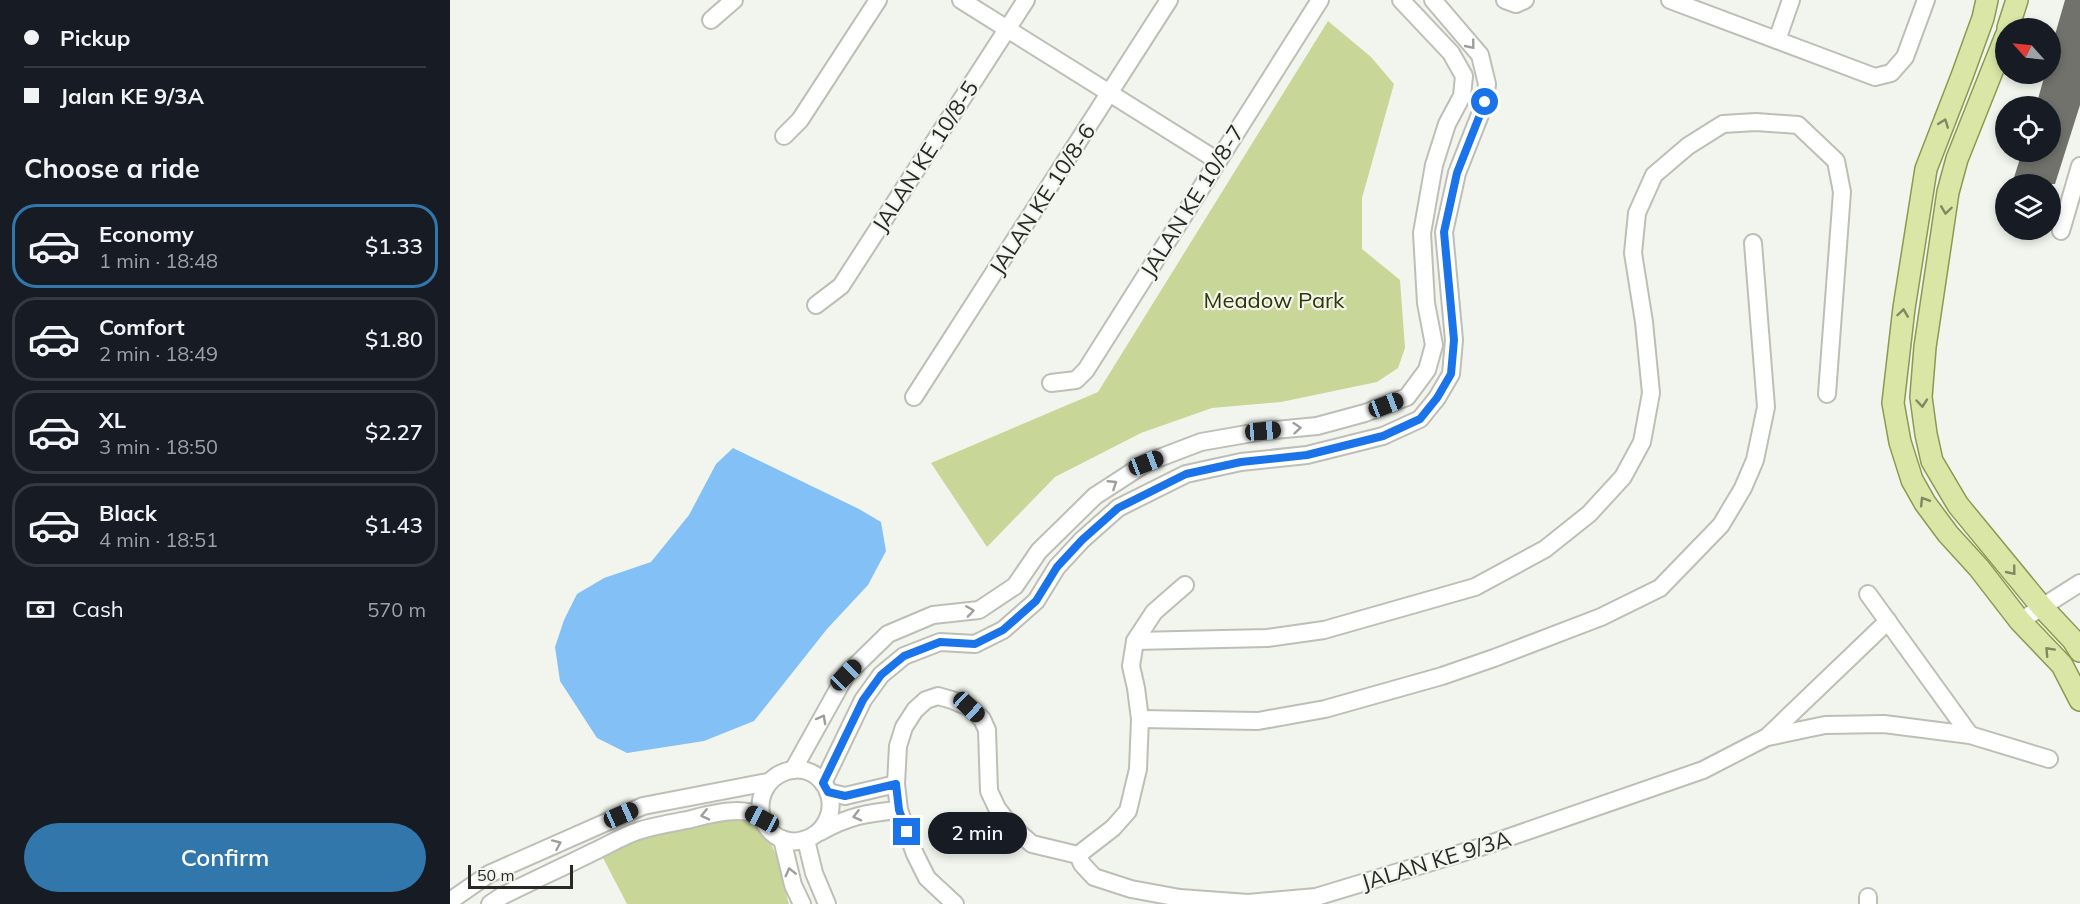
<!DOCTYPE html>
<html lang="en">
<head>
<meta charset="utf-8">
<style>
  body { margin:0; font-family:Mulish,sans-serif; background:#242831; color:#f1f3f6; height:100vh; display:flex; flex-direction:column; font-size:22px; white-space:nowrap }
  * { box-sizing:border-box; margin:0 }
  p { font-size:20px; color:#9ea1a6 }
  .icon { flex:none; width:33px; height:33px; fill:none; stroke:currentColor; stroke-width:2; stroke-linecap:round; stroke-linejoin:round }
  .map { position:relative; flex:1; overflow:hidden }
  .panel { display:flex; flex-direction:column; background:#171b24; width:450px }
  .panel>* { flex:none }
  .top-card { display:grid; align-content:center; height:132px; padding:0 24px; background:#171b24 }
  .needle { width:39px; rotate:297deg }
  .tools { position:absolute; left:1545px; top:18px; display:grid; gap:12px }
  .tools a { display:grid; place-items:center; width:66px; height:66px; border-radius:50%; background:#171b24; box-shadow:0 3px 9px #0003; font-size:30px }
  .scale { position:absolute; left:18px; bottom:15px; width:105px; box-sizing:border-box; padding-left:6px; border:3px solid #282825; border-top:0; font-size:16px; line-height:21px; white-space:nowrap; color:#282825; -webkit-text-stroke:4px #f2f5ed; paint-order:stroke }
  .end { position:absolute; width:27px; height:27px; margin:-14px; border:8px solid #1a73e8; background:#fff; box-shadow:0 0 0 3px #fff }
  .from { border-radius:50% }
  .bubble { position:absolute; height:42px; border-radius:21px; background:#171b24; box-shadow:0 3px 9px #0003; font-size:20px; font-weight:600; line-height:42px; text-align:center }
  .car { position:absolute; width:18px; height:36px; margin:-18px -9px; border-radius:8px; box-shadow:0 0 4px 2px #0007; background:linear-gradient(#222 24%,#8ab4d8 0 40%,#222 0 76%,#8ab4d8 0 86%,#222 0) }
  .top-card b { display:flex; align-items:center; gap:21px; height:57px; font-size:22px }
  .top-card b+b { border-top:2px solid #363941 }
  .top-card i { width:15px; height:15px; background:#f1f3f6 }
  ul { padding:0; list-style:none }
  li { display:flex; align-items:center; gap:18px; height:84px; margin:0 12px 9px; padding:0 12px; border:3px solid #363941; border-radius:24px }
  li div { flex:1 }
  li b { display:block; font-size:22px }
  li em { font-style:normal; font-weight:600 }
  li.active { border-color:#3177ac }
  li>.icon { width:54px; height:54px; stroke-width:1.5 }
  h2 { padding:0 24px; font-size:27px; line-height:72px }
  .pay { display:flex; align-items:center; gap:15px; height:66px; padding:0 24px; font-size:22px }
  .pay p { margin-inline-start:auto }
  .button { display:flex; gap:12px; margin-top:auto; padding:12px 24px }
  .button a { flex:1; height:69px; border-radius:36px; background:#3177ac; color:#fff; font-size:24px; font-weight:600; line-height:69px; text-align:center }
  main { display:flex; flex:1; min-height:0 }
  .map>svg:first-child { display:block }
</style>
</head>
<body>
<main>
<section class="panel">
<div class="top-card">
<b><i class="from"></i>Pickup</b>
<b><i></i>Jalan KE 9/3A</b>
</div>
<h2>Choose a ride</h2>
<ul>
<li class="active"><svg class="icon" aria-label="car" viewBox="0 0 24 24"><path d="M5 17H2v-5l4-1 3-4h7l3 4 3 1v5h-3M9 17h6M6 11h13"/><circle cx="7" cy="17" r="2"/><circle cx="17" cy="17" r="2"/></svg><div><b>Economy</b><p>1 min · 18:48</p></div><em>$1.33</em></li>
<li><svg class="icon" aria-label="car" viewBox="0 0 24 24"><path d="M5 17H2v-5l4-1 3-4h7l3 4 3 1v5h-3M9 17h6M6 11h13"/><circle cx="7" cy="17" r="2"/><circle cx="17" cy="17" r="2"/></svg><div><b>Comfort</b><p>2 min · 18:49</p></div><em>$1.80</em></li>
<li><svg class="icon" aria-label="car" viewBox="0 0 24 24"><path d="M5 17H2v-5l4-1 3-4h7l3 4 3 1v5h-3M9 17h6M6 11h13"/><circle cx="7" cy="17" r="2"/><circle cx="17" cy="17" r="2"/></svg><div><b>XL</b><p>3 min · 18:50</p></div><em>$2.27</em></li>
<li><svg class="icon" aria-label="car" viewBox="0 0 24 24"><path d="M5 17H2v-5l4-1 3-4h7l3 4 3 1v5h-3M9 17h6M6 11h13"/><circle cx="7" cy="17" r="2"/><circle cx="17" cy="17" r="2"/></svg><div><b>Black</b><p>4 min · 18:51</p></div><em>$1.43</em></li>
</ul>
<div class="pay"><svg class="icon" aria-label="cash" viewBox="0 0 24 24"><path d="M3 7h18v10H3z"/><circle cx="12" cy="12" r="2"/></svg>Cash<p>570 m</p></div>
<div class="button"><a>Confirm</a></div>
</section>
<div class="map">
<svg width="1630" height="904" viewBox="0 0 1630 904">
  <rect width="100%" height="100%" fill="#f2f5ed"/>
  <!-- green -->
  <g fill="#c8d698">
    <polygon points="878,21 921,57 944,84 912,198 912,249 950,280 955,348 948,368 927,382 831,402 762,408 691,433 605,477 537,547 481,463 648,392"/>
    <path d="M 269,819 C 277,819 286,817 293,820 C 327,829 331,875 339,904 L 177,904 L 152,856 L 194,835 Z"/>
  </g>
  <!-- water -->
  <polygon fill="#82c0f5" points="283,448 409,509 431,522 436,551 418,585 377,629 304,721 254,741 177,753 147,738 110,681 105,647 114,620 127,594 154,578 201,562 239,515 266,464"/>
  <!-- building -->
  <polygon fill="#70726b" points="1615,0 1630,0 1630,105 1605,184 1562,184 1572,152 1600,152 1600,106 1586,106 1595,74 1600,74 1600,52"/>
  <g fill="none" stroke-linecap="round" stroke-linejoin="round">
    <!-- minor casing -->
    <g stroke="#bdbfb7" stroke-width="20">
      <g id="minor">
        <polyline points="511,0 768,161"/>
        <polyline points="1055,0 1066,4 1075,0"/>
        <polyline points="1220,0 1425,77 1441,73 1455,57 1476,0"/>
        <polyline points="261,20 284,0"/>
        <polyline points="1327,40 1341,0"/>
        <polyline points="334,136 350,120 428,0"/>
        <polyline points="1611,231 1630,166"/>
        <polyline points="366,305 391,286 576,0"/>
        <polyline points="601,383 626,380 636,370 870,0"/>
        <polyline points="464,397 719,0"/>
        <polyline points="1418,594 1520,735"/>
        <polyline points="1570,621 1630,583"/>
        <polyline points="685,641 817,638 874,630 1025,587 1095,549 1139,514 1173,477 1192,442 1201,393 1194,322 1183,253 1187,213 1204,175 1238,146 1273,124 1306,122 1348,125 1386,161 1392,192 1377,394"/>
        <polyline points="690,719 808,721 875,709 992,676 1044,658 1151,617 1210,588 1271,525 1293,488 1305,460 1316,407 1303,243"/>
        <polyline points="1318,737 1375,725 1434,724 1520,735 1599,759"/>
        <polyline points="343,770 396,675 438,634 483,615 529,610 565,586 589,551 645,496 696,463 751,442 814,431 867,426 915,413 957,397 977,370 984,345 976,303 972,233 984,165 997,124 1012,96 1014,76 1001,53 951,0"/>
        <polyline points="373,783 413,700 431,675 454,656 490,642 525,644 553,630 586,601 607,567 632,540 668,508 736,474 791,462 857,455 933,436 970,419 987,398 1001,374 1004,340 994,232 1007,173 1035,102 1037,84 1030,55 983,0"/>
        <polyline points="378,792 395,796 446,784"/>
        <path d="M 370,832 C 399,816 416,813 449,810"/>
        <polyline points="332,839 343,885 352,904"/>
        <polyline points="356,840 364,873 377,904"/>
        <polyline points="628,855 663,828 678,811 688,769 690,719 686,688 681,666 685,641 704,612 735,585"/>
        <polyline points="1418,897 1418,904"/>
        <polyline points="0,901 39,874 193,806 318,782"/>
        <path d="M 40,904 L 52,896 C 82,881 113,867 143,852 C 158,845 173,836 188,831 C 204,826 221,823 237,820 C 253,816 270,811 287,811 C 295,811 306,813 312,819 C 314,822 315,825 317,827 C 325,839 340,844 353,840 C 373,835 385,814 379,794 C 364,750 300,770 312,819"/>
        <polyline points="505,904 477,878 465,854 449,810 446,784 448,746 454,727 465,710 476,700 488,696 502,700 519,707 532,719 537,730 539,791 547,808 560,825 582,844 628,855 632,864 644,877 681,889 730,898 798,903 866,897 1031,847 1253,770 1317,737 1438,621"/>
      </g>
    </g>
    <!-- major casing -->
    <g stroke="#8b9951" stroke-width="24">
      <g id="major">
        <polyline points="1537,0 1533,18 1512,76 1476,169 1454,308 1443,403 1450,442 1462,480 1475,503 1498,534 1529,568 1570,621 1612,665 1630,700"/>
        <polyline points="1558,28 1567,0"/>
        <polyline points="1556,36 1507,159 1498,192 1475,347 1471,397 1476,434 1482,461 1508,505 1591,606 1623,640 1630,651"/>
      </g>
    </g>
    <!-- minor -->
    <use href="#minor" stroke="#fff" stroke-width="16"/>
    <!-- major -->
    <use href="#major" stroke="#d9e6a5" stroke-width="21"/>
  </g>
  <!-- one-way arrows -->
  <defs><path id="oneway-chevron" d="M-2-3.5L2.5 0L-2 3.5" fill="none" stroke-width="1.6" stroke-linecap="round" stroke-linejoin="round" transform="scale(1.5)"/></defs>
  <g stroke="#9e9e9d">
    <use href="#oneway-chevron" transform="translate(1021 45) rotate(51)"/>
    <use href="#oneway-chevron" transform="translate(847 428) rotate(-5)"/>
    <use href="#oneway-chevron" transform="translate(663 484) rotate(-33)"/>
    <use href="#oneway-chevron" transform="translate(520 611) rotate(-8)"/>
    <use href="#oneway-chevron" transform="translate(372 719) rotate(-61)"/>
    <use href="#oneway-chevron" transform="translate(255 815) rotate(167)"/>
    <use href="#oneway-chevron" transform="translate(407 816) rotate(166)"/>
    <use href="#oneway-chevron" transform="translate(107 844) rotate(-24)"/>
    <use href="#oneway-chevron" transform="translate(340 872) rotate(-104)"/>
  </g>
  <g stroke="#808765">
    <use href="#oneway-chevron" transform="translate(1494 123) rotate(-69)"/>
    <use href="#oneway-chevron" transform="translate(1496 210) rotate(98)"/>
    <use href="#oneway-chevron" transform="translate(1453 313) rotate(-82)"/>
    <use href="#oneway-chevron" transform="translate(1472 403) rotate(85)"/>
    <use href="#oneway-chevron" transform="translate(1474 501) rotate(-122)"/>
    <use href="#oneway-chevron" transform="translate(1562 571) rotate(51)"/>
    <use href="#oneway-chevron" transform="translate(1599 651) rotate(-133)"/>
  </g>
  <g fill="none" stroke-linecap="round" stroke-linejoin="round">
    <!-- route -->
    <polyline stroke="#1a73e8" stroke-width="8" points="457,832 449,810 446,784 395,796 378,792 373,783 413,700 431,675 454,656 490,642 525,644 553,630 586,601 607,567 632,540 668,508 736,474 791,462 857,455 933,436 970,419 987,398 1001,374 1004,340 994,232 1007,173 1035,102"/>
  </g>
  <g text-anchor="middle" stroke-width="4.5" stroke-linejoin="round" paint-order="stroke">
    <!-- street labels -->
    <g font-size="22" fill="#282825" stroke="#f2f5ed">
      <text transform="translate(475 156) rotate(-57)" y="8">JALAN KE 10/8-5</text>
      <text transform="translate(592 199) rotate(-57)" y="8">JALAN KE 10/8-6</text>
      <text transform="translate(742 201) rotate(-58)" y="8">JALAN KE 10/8-7</text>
      <text transform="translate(986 860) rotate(-17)" y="8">JALAN KE 9/3A</text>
    </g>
    <!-- park labels -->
    <g font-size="22" fill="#2f3800" stroke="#f2f5ed">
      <text x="824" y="308">Meadow Park</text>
    </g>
  </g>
</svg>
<div class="tools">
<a><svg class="needle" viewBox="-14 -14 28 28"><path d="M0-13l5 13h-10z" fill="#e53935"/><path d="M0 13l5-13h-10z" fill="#9ea1a6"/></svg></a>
<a><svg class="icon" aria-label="locate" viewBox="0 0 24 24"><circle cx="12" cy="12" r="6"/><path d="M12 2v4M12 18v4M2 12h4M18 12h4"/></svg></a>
<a><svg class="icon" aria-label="layers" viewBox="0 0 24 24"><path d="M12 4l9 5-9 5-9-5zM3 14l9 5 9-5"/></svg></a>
</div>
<div class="scale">50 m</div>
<i class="end from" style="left:1035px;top:102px"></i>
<i class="end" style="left:457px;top:832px"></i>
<div class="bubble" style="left:478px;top:812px;width:99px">2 min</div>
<i class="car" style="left:936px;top:405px;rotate:69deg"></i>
<i class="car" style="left:813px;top:431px;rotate:85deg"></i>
<i class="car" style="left:696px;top:463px;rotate:69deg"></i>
<i class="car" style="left:396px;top:675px;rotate:45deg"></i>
<i class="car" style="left:519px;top:707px;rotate:133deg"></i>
<i class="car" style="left:171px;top:815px;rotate:66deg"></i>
<i class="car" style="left:312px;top:819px;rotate:298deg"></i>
</div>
</main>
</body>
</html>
